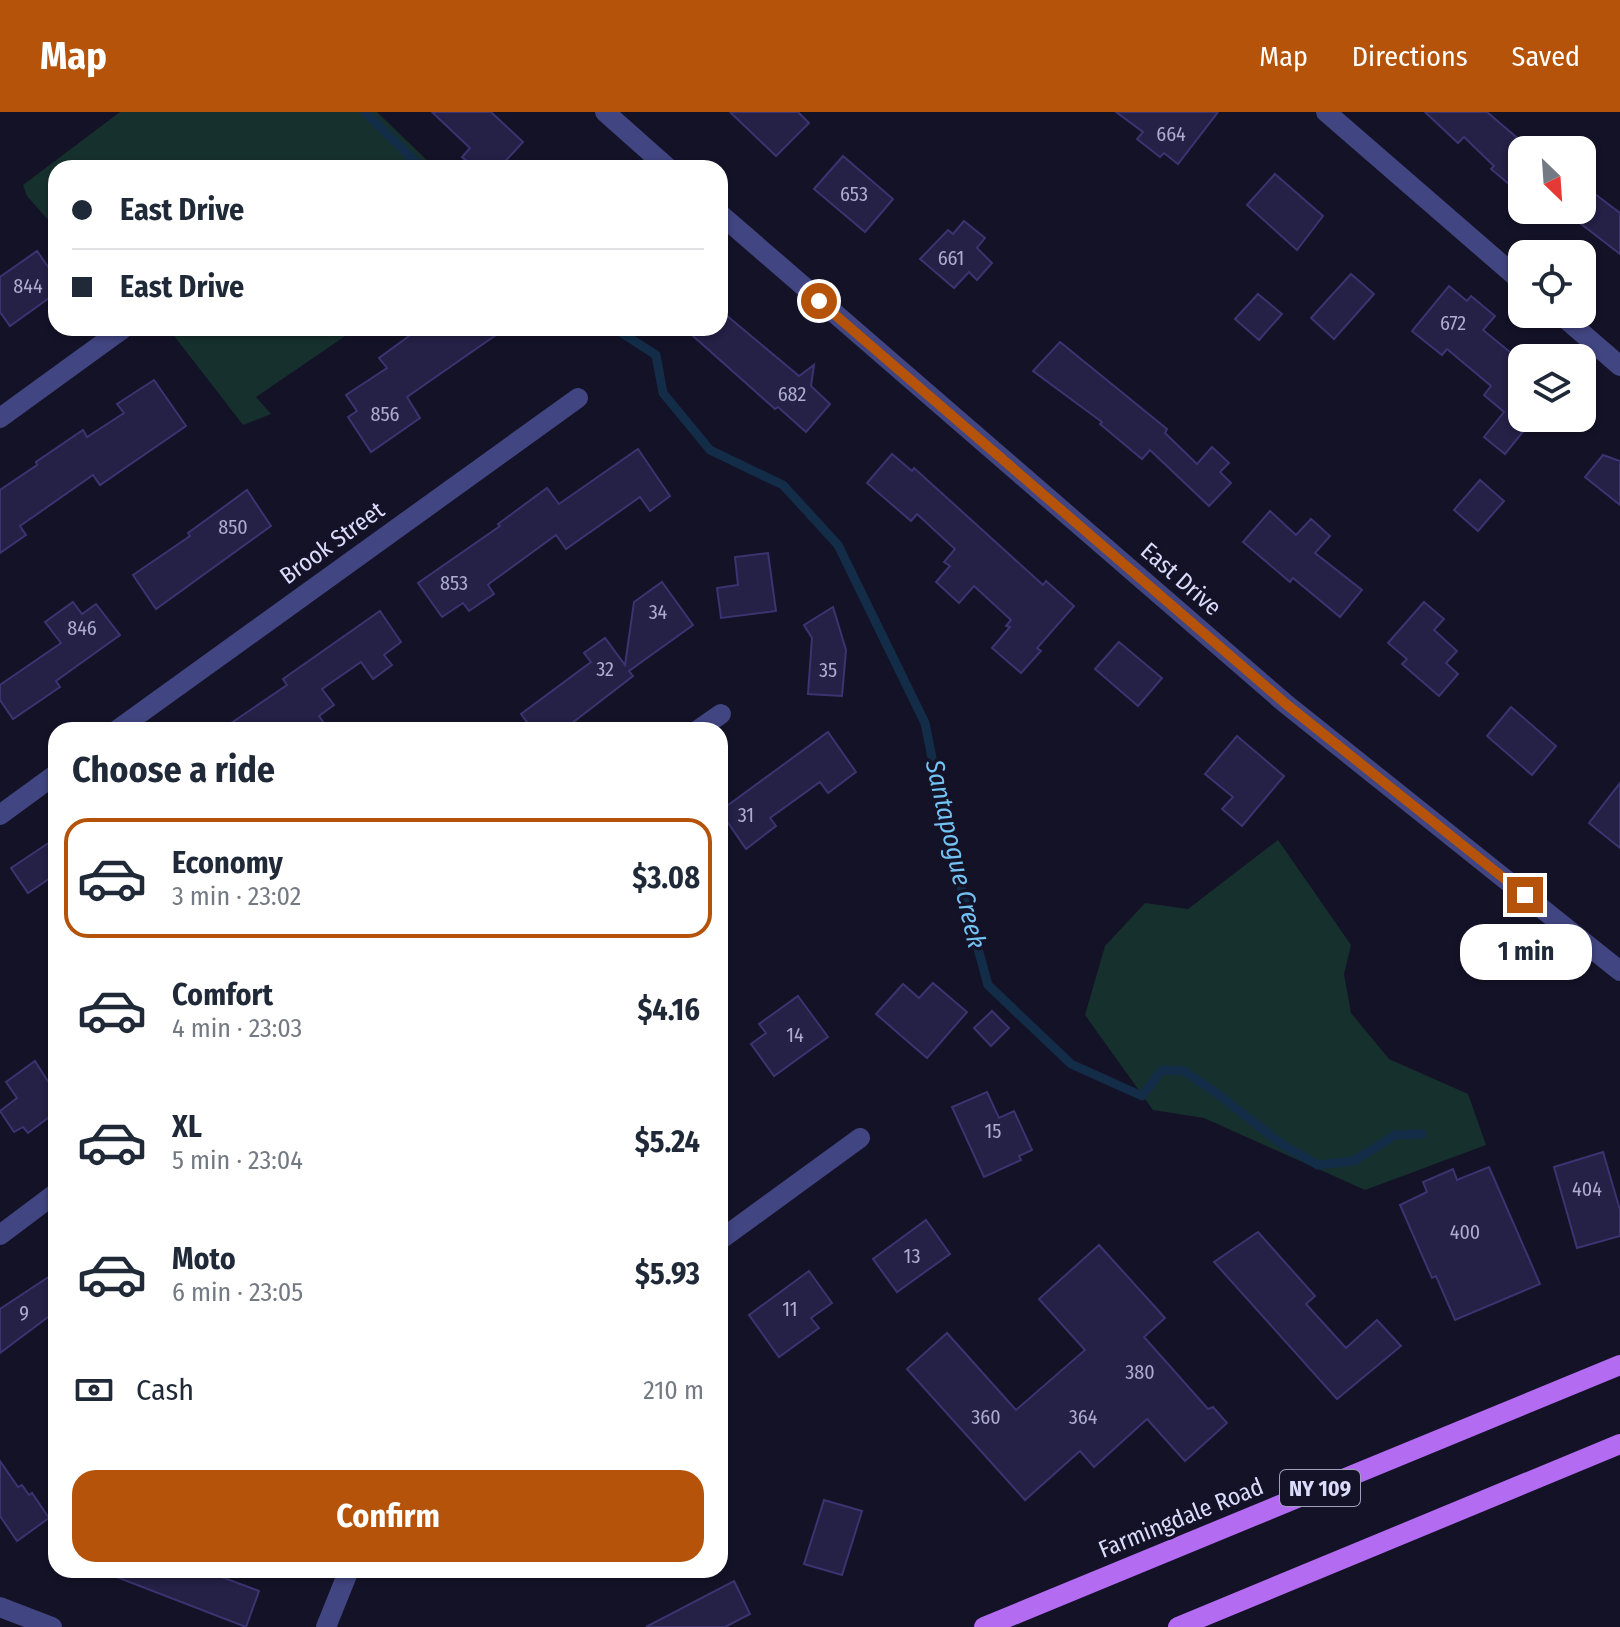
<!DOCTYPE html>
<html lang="en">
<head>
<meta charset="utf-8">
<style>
  body { margin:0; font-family:"Fira Sans Condensed",sans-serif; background:#f2f2f3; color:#1f2937; height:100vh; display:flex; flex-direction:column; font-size:30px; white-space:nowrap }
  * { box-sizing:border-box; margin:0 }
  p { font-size:26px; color:#747a83 }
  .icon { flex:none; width:44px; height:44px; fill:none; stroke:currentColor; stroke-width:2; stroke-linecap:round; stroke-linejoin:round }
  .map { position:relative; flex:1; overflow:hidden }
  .panel { position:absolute; left:48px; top:610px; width:680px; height:856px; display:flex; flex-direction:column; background:#fff; border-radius:24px; box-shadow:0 2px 6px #0004 }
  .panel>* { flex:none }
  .hud { position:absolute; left:48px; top:48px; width:680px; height:176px; border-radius:24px; box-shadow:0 2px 6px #0004; display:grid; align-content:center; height:176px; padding:0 24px; background:#fff }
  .needle { width:52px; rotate:155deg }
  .fabs { position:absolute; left:1508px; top:24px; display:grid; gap:16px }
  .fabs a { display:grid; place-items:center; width:88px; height:88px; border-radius:16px; background:#fff; box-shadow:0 2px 6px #0004; font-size:40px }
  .end { position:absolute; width:36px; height:36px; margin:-18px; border:10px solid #b45309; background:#fff; box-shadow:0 0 0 4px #fff }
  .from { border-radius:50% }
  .bubble { position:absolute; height:56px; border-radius:24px; background:#fff; box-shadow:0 2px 6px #0004; font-size:26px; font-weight:700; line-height:56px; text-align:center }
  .hud b { display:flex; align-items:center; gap:28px; height:76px; font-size:30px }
  .hud b+b { border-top:2px solid #e0e1e3 }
  .hud i { width:20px; height:20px; background:#1f2937 }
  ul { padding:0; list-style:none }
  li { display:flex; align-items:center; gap:24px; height:120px; margin:0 16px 12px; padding:0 8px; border:4px solid transparent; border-radius:24px }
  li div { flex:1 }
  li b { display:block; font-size:30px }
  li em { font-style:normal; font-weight:700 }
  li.active { border-color:#b45309 }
  li>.icon { width:72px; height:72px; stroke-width:1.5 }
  h2 { padding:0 24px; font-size:36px; line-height:96px }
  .pay { display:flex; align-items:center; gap:20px; height:88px; padding:0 24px; font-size:30px }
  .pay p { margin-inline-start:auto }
  .primary-button { display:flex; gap:16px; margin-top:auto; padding:16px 24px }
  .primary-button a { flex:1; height:92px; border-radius:24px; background:#b45309; color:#fff; font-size:32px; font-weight:700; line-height:92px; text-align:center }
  header { display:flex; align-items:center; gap:48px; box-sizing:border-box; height:112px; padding:0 40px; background:#b45309; color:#fff }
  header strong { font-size:38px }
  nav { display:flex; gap:44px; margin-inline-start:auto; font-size:28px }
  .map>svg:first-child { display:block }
</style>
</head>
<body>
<header>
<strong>Map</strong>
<nav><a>Map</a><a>Directions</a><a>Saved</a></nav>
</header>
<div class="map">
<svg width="1620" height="1515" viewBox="0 0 1620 1515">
  <rect width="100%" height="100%" fill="#141227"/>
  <!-- green -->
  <g fill="#16302d">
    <polygon points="120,0 377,0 435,56 56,56 56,117 27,84 23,73"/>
    <polygon points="168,216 357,216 256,285 271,302 243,313"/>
    <polygon points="1278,728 1351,833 1344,862 1351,901 1389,947 1468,982 1486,1033 1365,1078 1204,1006 1153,998 1085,903 1105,834 1145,791 1188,797"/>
  </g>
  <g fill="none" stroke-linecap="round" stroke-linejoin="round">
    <!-- stream -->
    <g stroke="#132d49" stroke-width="9">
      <polyline points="365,0 422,56"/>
      <polyline points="614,216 656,243 663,281 710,338 783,373 838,433 925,611 950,735 988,873 1071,952 1142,984 1162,958 1184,959 1215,980 1283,1033 1318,1053 1354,1049 1395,1023 1422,1022"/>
    </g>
  </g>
  <!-- building -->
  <g fill="#242046" stroke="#3a3470" stroke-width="2">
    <polygon points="432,0 491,0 523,30 499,56 476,56 462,45 470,36"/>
    <polygon points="730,0 798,0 809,11 776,44"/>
    <polygon points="1116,0 1218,0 1178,52 1164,41 1160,45 1137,27 1143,20"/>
    <polygon points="1425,0 1487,0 1522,30 1522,83 1491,57 1494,54 1464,25 1458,31"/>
    <polygon points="843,44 893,87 865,120 814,77"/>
    <polygon points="1275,62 1323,104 1297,138 1247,93"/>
    <polygon points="1595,82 1620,101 1620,142 1576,108"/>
    <polygon points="964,109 985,126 977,136 992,151 977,168 969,160 954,176 920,147 948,118 953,122"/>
    <polygon points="37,139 56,166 56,181 10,214 0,200 0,165"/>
    <polygon points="1351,162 1374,182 1334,227 1311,206"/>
    <polygon points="1449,174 1467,189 1471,184 1495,204 1483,218 1522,250 1522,306 1534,306 1505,342 1484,325 1504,300 1484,283 1491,274 1447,237 1442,243 1412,219"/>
    <polygon points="1258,182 1282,202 1259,228 1235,207"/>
    <polygon points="720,198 799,264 814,253 811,274 830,292 806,320 778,295 775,297 684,216 720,216"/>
    <polygon points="420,216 506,216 407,285 420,306 371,340 348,305 357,299 346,283 387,256 379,246"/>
    <polygon points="1060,230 1167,317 1165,321 1197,352 1212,335 1229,351 1220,360 1231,371 1209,394 1150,338 1142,347 1100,312 1102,310 1033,259"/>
    <polygon points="154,268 186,314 100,373 93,363 20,414 26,423 0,441 0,378 37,353 36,350 83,318 87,325 124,301 117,292"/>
    <polygon points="638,337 670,384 650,399 640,385 566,437 556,423 490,471 488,473 494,482 469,499 463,491 442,505 418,471 500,414 498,412 547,376 559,392"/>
    <polygon points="892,342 912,359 914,356 1043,473 1046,469 1074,494 1037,536 1041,539 1021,561 992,536 1010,515 1006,514 1011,508 974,474 959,491 936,470 950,454 944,450 955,437 917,402 911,409 867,371"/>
    <polygon points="1603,343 1620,349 1620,393 1585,365"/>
    <polygon points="1480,368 1504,389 1478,419 1454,398"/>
    <polygon points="247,378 271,414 156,497 133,463 190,424 188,421"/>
    <polygon points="1270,399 1296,423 1311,407 1330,424 1315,441 1362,478 1340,505 1293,466 1290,470 1243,430"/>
    <polygon points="768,441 776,499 721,506 717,476 738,473 735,445"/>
    <polygon points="662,470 693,513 629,559 633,564 563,618 533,618 521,602 591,550 584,541 605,526 625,553 634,490"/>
    <polygon points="73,490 82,502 96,492 120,523 56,569 60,575 13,607 0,588 0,573 61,531 45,510"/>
    <polygon points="1424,490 1444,507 1434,518 1457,539 1446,551 1458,562 1439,584 1402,552 1407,547 1388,531"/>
    <polygon points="833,495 846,538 842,584 808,582 812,526 804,513"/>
    <polygon points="380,499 401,530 384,543 392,553 373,567 361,550 322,577 334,593 319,604 329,618 221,618 287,573 283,567"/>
    <polygon points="1119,530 1162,566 1138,594 1095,557"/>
    <polygon points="1511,595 1556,634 1532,663 1487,624"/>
    <polygon points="828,620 856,660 828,681 820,670 770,706 776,714 746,737 720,699"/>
    <polygon points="1237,624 1284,664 1242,714 1222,697 1233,685 1205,662"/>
    <polygon points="1620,671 1620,736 1589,711"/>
    <polygon points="56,726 56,762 28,781 11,756"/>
    <polygon points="933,871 967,900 927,946 876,902 903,872 919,886"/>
    <polygon points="798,884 828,925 774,964 751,932 766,921 759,912"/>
    <polygon points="992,899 1009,916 991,934 974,916"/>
    <polygon points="35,949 56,982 56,1000 28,1021 23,1015 14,1020 0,999 17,986 6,970"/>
    <polygon points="987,980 999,1006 1014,999 1032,1038 1019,1044 1021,1048 984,1065 952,995"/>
    <polygon points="1603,1040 1620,1098 1620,1124 1577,1136 1554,1055"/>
    <polygon points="1489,1055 1540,1172 1455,1208 1436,1164 1432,1166 1400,1093 1427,1080 1423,1070 1453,1057 1457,1068"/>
    <polygon points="926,1108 950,1142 897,1180 873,1147"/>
    <polygon points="1258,1120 1315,1184 1306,1192 1346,1236 1377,1208 1401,1234 1337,1287 1214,1150"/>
    <polygon points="1099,1133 1165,1206 1144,1225 1208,1297 1213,1295 1227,1311 1185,1349 1147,1307 1094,1355 1080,1339 1025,1388 907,1257 947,1221 1016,1298 1085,1238 1039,1187"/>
    <polygon points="809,1159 832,1191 811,1206 819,1216 779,1245 749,1203"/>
    <polygon points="56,1160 56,1199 0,1241 0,1197"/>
    <polygon points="0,1349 18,1375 22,1373 29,1383 32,1381 49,1406 17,1429 0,1404"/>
    <polygon points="824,1388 862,1399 842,1463 804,1452"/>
    <polygon points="107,1458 187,1458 208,1465 211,1461 259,1479 246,1515 106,1461"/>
    <polygon points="734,1469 750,1502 725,1515 646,1515"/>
  </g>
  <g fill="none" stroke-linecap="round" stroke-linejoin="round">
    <!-- minor -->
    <g stroke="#414581" stroke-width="20">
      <polyline points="605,0 668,56"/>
      <polyline points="1326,0 1522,170"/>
      <polyline points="720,102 1286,592 1620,859"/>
      <polyline points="1560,202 1620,254"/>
      <polyline points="0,306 124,216"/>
      <polyline points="117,618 578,286"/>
      <polyline points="698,618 721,602"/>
      <polyline points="0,703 56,662"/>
      <polyline points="0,1123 56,1081"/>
      <polyline points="720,1128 860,1026"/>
      <polyline points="0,1495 52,1515"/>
      <polyline points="326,1515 349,1458"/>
    </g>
    <!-- major -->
    <g stroke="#b36bf2" stroke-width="20">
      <polyline points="984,1515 1620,1253"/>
      <polyline points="1178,1515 1620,1332"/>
    </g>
  </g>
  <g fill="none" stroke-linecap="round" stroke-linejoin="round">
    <!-- route -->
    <polyline stroke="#b45309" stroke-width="10" points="819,189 1286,592 1525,783"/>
  </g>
  <g text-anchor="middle" stroke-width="7" stroke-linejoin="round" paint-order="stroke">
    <!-- number labels -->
    <g font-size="20" fill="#adacce">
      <text x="1171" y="29">664</text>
      <text x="854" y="89">653</text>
      <text x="951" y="153">661</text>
      <text x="28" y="181">844</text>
      <text x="1453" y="218">672</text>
      <text x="792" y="289">682</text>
      <text x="385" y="309">856</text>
      <text x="233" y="422">850</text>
      <text x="454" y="478">853</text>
      <text x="658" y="507">34</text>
      <text x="82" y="523">846</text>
      <text x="605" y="564">32</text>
      <text x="828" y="565">35</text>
      <text x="746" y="710">31</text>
      <text x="795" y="930">14</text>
      <text x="993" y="1026">15</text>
      <text x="1587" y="1084">404</text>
      <text x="1465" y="1127">400</text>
      <text x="912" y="1151">13</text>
      <text x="790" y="1204">11</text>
      <text x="24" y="1208">9</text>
      <text x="1140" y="1267">380</text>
      <text x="986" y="1312">360</text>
      <text x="1083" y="1312">364</text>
    </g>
    <!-- shield labels -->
    <rect fill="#141227" stroke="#9f9fbc" stroke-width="2" x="1280" y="1358" width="80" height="36" rx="6"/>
    <g font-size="22" font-weight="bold" fill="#dbdbfc">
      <text x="1320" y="1384">NY 109</text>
    </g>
    <!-- street labels -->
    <g font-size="24" fill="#dbdbfc" stroke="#141227">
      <text transform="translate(332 431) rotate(-36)" y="8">Brook Street</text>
      <text transform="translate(1181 467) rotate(41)" y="8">East Drive</text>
      <text transform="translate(1181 1406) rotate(-22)" y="8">Farmingdale Road</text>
    </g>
    <!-- water labels -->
    <g font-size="26" font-style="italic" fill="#72c3f3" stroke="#141227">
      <text transform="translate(956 742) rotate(77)" y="9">Santapogue Creek</text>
    </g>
  </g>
</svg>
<div class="fabs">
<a><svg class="needle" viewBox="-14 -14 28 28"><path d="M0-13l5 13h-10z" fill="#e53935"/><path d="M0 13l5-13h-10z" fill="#747a83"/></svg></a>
<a><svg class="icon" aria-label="locate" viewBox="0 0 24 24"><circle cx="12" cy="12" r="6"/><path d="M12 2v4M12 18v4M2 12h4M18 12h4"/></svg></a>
<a><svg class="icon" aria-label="layers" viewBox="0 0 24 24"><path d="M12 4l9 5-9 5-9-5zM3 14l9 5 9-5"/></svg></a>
</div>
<i class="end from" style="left:819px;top:189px"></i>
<i class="end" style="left:1525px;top:783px"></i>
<div class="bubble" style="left:1460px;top:812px;width:132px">1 min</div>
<div class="hud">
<b><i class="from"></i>East Drive</b>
<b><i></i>East Drive</b>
</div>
<section class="panel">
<h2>Choose a ride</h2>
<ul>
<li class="active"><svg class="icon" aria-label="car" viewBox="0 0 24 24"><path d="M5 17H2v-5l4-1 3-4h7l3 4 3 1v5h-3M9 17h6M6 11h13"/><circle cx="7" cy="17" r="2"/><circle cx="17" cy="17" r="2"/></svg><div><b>Economy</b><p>3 min · 23:02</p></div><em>$3.08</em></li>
<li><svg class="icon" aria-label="car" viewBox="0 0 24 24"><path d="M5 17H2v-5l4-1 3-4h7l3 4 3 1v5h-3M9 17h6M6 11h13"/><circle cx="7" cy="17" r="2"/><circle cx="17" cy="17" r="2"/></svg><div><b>Comfort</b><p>4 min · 23:03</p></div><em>$4.16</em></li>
<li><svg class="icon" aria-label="car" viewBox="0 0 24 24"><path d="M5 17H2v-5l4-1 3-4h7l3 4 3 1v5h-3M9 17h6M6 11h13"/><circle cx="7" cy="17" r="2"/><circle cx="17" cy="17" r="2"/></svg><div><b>XL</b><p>5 min · 23:04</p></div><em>$5.24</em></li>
<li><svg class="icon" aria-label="car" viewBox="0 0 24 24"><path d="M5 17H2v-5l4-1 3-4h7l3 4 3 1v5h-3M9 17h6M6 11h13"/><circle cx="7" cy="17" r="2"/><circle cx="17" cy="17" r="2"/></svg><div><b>Moto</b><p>6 min · 23:05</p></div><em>$5.93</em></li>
</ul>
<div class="pay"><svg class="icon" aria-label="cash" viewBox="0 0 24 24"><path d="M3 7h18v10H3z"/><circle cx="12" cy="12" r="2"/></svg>Cash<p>210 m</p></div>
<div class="primary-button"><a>Confirm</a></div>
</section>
</div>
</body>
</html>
